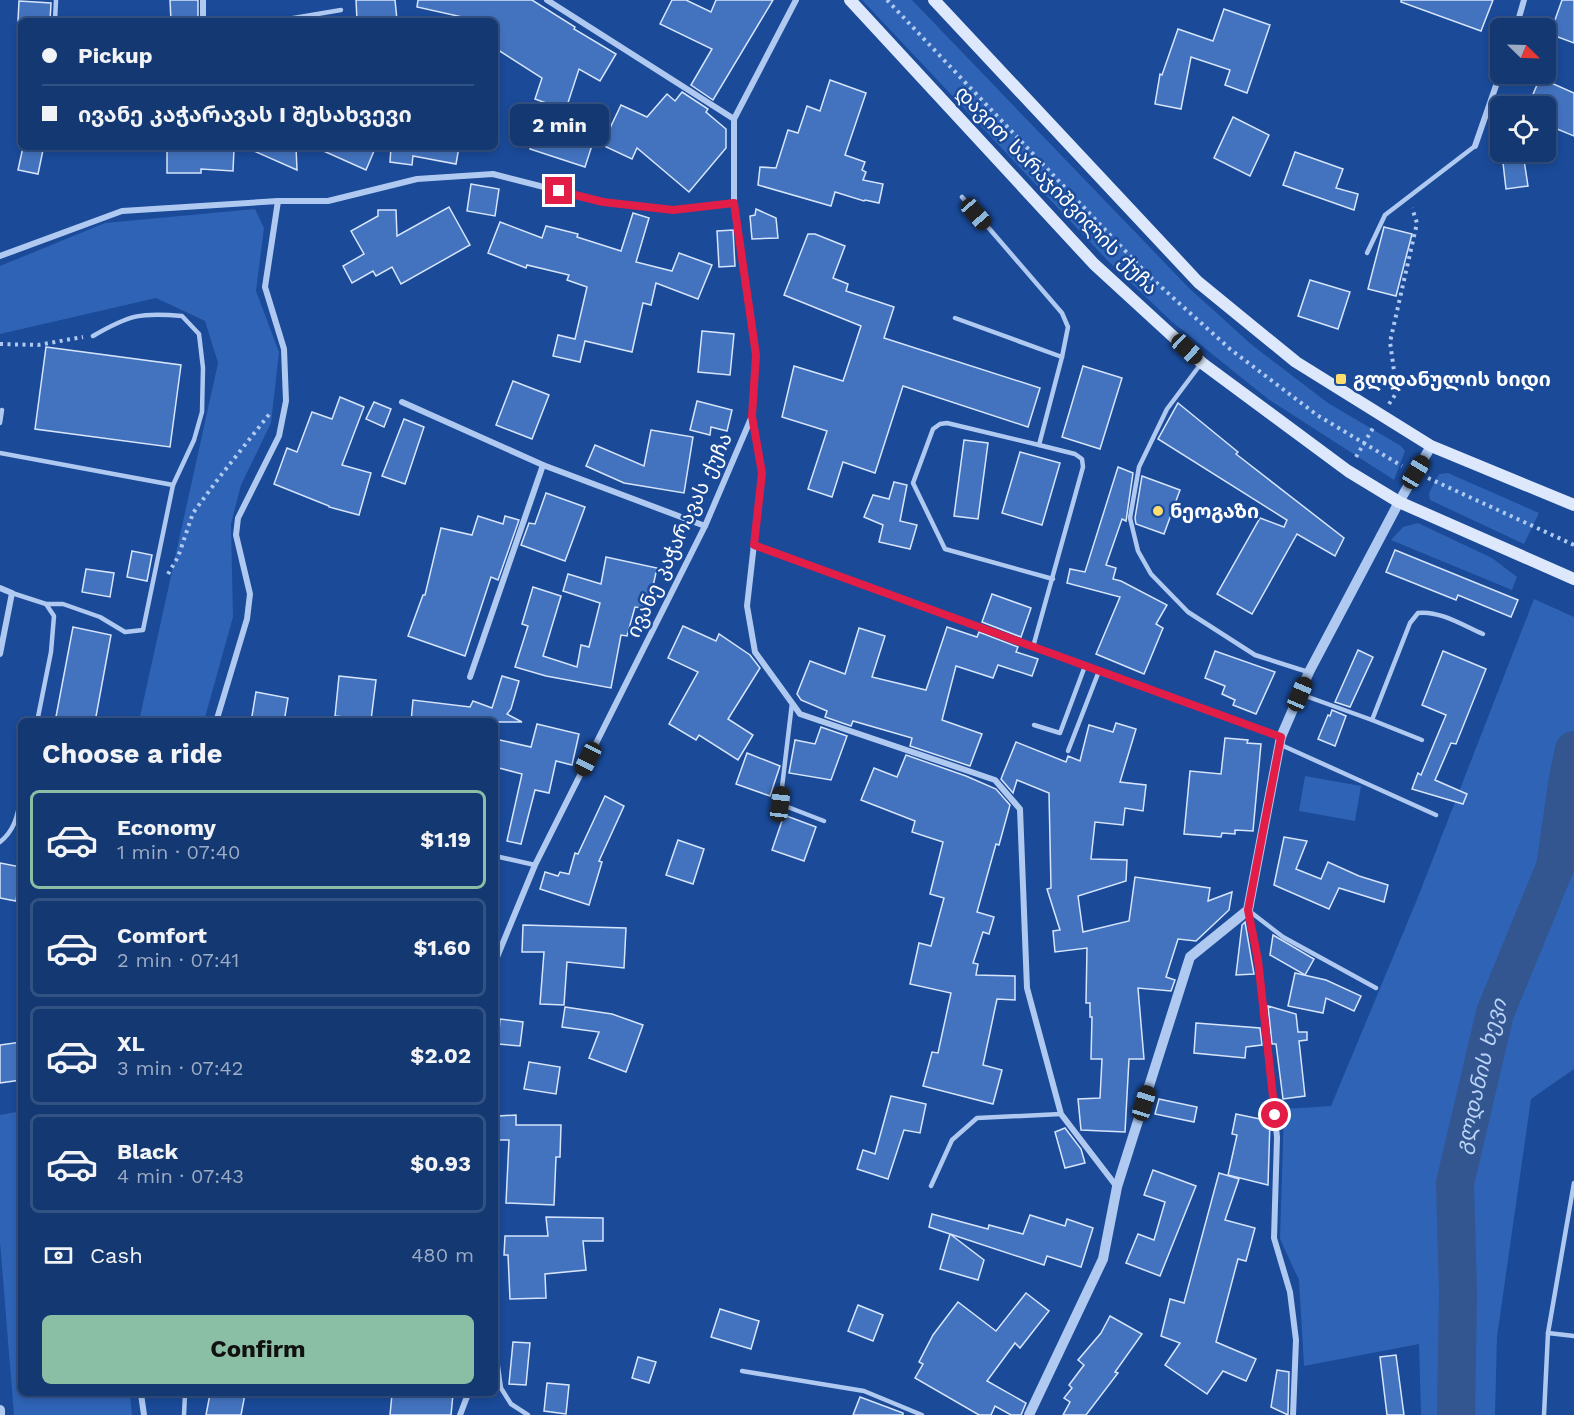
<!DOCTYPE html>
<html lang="en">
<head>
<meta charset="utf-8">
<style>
  body { margin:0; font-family:"Work Sans","Noto Sans Georgian",sans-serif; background:#1d3f77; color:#f1f3f6; height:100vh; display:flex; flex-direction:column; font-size:22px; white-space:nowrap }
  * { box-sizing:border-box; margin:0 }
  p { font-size:20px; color:#9dacc4 }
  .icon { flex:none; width:33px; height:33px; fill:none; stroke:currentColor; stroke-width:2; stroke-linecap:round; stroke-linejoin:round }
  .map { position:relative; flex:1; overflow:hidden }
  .details { position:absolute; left:18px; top:718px; width:480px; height:678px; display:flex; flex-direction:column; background:#143872; border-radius:9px; box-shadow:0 3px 9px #0003,0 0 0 2px #335284 }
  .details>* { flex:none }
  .top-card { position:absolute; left:18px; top:18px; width:480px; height:132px; border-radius:9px; box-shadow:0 3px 9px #0003,0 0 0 2px #335284; display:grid; align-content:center; height:132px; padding:0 24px; background:#143872 }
  .needle { width:39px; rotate:113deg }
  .tools { position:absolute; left:1490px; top:18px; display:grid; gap:12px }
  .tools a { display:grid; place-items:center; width:66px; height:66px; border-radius:9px; background:#143872; box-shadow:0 3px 9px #0003,0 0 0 2px #335284; font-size:30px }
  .end { position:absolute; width:27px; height:27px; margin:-14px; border:8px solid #e11d48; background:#fff; box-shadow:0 0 0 3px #fff }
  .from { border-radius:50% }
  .bubble { position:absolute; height:42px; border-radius:9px; background:#143872; box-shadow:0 3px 9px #0003,0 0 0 2px #335284; font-size:20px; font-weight:700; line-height:42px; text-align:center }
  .car { position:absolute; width:18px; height:36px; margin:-18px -9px; border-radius:8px; box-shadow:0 0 4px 2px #0007; background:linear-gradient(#222 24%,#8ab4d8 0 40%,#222 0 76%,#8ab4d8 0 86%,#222 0) }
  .top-card b { display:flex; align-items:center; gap:21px; height:57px; font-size:22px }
  .top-card b+b { border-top:2px solid #335284 }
  .top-card i { width:15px; height:15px; background:#f1f3f6 }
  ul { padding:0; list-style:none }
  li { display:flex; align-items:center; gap:18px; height:99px; margin:0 12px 9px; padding:0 12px; border:3px solid #335284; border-radius:9px }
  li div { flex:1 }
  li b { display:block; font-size:22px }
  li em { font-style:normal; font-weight:700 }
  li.selected { border-color:#8abfa5 }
  li>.icon { width:54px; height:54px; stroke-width:1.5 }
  h2 { padding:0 24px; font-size:27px; line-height:72px }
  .pay { display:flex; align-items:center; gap:15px; height:66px; padding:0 24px; font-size:22px }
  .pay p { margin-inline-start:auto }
  .cta { display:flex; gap:12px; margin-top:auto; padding:12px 24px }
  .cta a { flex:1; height:69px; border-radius:9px; background:#8abfa5; color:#111; font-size:24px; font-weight:700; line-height:69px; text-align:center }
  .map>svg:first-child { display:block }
</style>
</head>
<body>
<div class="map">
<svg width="1574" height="1415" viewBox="0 0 1574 1415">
  <rect width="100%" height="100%" fill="#1a4a98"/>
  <!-- green -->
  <g fill="#2e63b6">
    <polygon points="862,0 912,0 1189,288 1252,345 1328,403 1401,446 1405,451 1394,480 1268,399 1171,321 1107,260"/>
    <polygon points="255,209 264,228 256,291 279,352 271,423 241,485 231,524 233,617 204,721 139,721 218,363 205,321 156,298 0,334 0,266 105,223"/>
    <polygon points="1448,473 1539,513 1524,544 1430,500 1429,493 1439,474"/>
    <polygon points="1418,523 1492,558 1517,577 1512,590 1391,540 1403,527"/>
    <polygon points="1534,599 1574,617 1574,1069 1531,1099 1497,1337 1495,1415 1421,1415 1419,1344 1304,1366 1299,1280 1280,1239 1284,1109 1331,1106 1418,897"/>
    <polygon points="1305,776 1361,786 1355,821 1299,811"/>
    <polygon points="21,1111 21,1394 130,1394 132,1415 14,1415 0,1242 0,1115"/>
  </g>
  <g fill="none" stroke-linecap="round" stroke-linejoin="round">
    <!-- river -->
    <path stroke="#335690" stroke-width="38" id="s1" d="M 1456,1415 L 1458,1293 L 1455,1183 L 1495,1013 L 1555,867 L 1568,778 L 1574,750"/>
  </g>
  <!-- building -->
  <g fill="#4373bf" stroke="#d6e5fc" stroke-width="1.5">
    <polygon points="170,0 198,0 198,21 171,21"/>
    <polygon points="356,0 395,0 397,20 357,20"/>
    <polygon points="418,0 532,0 575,27 574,29 616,54 600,81 579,69 562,121 596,133 585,167 530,149 546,103 535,99 542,78 495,48 495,21 480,21 417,7"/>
    <polygon points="672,0 686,0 711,12 716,0 773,0 713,100 691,85 712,49 660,24"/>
    <polygon points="1401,0 1493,0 1481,31 1401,2"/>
    <polygon points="1562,0 1574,0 1574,43 1550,34"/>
    <polygon points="19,1 51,3 50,21 18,21"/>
    <polygon points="1224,9 1270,25 1247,93 1225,85 1230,70 1191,57 1181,109 1155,104 1160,74 1162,75 1178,29 1213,41"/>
    <polygon points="1540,78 1574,93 1574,136 1545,124 1545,106 1528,106"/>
    <polygon points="830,80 866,93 845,155 865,162 862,170 866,172 863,180 883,184 879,203 865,200 864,201 835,192 831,206 758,185 760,167 776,168 788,130 798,133 807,106 820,111"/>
    <polygon points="682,92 708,109 706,112 726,129 726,148 689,192 637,148 632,159 602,145 621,105 647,117 667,94 675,101"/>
    <polygon points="1233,117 1269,135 1250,176 1214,158"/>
    <polygon points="23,147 43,150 38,174 18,170"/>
    <polygon points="167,147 234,149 233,171 201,169 201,173 167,173"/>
    <polygon points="245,147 296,147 297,170"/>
    <polygon points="319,147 333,147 374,151 366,170 319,149"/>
    <polygon points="391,147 459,147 456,164 413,156 412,165 390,162"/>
    <polygon points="1295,152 1343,169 1336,188 1358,194 1354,210 1283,185"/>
    <polygon points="1524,160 1528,186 1506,189 1503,163"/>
    <polygon points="471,184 499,189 495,216 467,211"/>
    <polygon points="449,207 470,245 401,284 392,267 376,276 373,271 352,283 343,266 364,254 351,231 378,216 378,210 396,210 397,236"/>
    <polygon points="756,209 776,218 778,238 752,239 750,216 755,215"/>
    <polygon points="633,213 649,218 636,262 672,271 679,253 712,265 698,299 656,283 651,305 643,303 632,352 585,341 580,362 553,356 558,335 575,339 587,287 567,280 569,275 527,265 526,268 488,253 500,222 542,238 546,226 578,234 577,237 621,251"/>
    <polygon points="1384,227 1412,234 1396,296 1368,289"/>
    <polygon points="733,230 735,266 719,267 717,231"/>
    <polygon points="808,234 815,234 845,246 833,278 848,284 846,291 894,307 884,338 1040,388 1028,427 903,386 875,473 843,462 832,497 808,489 827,431 782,417 794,366 843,381 861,326 784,295"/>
    <polygon points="1310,280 1350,292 1338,329 1298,316"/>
    <polygon points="702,331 734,334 730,375 698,372"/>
    <polygon points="46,347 181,365 170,447 35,429"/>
    <polygon points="1083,366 1122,378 1100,449 1062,437"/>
    <polygon points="513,381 549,395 532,439 496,425"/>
    <polygon points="340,397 364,407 342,465 371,473 359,515 329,507 329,506 274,484 287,448 297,452 312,412 332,419"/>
    <polygon points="697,401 732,410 727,431 711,427 710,435 690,430"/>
    <polygon points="374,402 391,409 384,427 366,419"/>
    <polygon points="1178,403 1238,452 1236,454 1344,538 1335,556 1297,534 1252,614 1217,594 1260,518 1284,527 1287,520 1158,439"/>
    <polygon points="404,419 424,427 405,484 382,476"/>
    <polygon points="651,430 693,437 684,493 624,483 586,466 595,445 644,466"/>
    <polygon points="964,440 988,443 978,519 954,516"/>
    <polygon points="1020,452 1060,463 1042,525 1002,513"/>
    <polygon points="1118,467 1133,473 1126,521 1122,519 1106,565 1116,568 1113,579 1121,581 1167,605 1156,624 1163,628 1144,674 1096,654 1120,597 1067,583 1070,569 1085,572"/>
    <polygon points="1142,476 1180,490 1164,534 1136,524 1135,518"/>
    <polygon points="894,482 907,485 900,521 917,525 910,549 879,542 883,525 864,517 873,495 889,499"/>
    <polygon points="546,493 585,507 565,561 521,545 529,523 535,524"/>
    <polygon points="478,516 503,524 505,516 519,520 498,580 491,577 465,656 408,636 423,595 425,595 441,528 472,535"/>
    <polygon points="1395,550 1518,600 1511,617 1458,595 1456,600 1386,572"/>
    <polygon points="132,551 152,555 147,581 127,577"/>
    <polygon points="606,557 657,568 648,609 635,607 627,636 621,635 611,688 546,676 515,667 528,626 522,624 533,587 561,596 543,656 577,667 581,645 589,647 600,603 563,591 568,574 601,584"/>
    <polygon points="86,569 114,573 110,597 82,592"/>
    <polygon points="992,594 1031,608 1021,637 982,622"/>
    <polygon points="683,626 716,641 719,634 750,655 760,668 728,719 753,735 738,760 699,735 696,740 669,724 698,672 668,658"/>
    <polygon points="73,627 111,635 95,722 55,722"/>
    <polygon points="947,627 977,637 979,632 1018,647 1016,652 1038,659 1032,676 998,665 993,678 956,666 942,720 982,734 970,766 910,746 912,738 853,721 851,726 825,717 827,711 801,700 797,694 810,661 845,674 859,628 885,636 872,677 926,690"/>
    <polygon points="1358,650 1373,657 1350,707 1335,702"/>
    <polygon points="1215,651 1275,672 1256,714 1233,705 1235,700 1222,694 1225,686 1205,678"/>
    <polygon points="1443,651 1486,669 1456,744 1451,743 1435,780 1467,794 1463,804 1412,789 1418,773 1421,775 1446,715 1422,705"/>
    <polygon points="339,676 376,680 371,720 335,716"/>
    <polygon points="502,676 519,681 511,709 507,714 522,722 411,722 413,700 470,707 473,701 492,708"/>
    <polygon points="256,692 288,698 284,722 251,722"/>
    <polygon points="1332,710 1346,716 1335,746 1318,739 1328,715 1330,716"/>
    <polygon points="1116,723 1136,729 1120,782 1146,785 1143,811 1125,808 1123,825 1095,822 1091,859 1127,860 1126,881 1078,896 1083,932 1129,921 1135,877 1210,888 1208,901 1232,892 1229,910 1196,941 1178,939 1166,977 1175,980 1171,991 1138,988 1144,1059 1129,1059 1125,1132 1081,1130 1078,1099 1100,1098 1102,1059 1091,1059 1092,1017 1090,1017 1090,1003 1086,1003 1087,948 1055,952 1053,931 1060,930 1047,889 1051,888 1049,793 1017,780 1013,793 1001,779 1016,742 1066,762 1068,756 1080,761 1089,725 1113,732"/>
    <polygon points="537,724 579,734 572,765 556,761 549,793 535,790 521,844 507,841 522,774 495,767 495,739 531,747"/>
    <polygon points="821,727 847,736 831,780 789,773 795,740 815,744"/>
    <polygon points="1225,738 1248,740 1247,743 1261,744 1253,831 1235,830 1235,834 1222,833 1221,837 1184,834 1190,771 1221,774"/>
    <polygon points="747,753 780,766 770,796 736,784"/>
    <polygon points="906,755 966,776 996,789 1010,805 999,845 996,844 977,912 994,917 989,934 983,932 973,963 978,964 976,975 1015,976 1015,1000 997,999 983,1065 1002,1070 993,1104 923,1086 932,1052 938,1053 951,993 910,984 919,943 931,946 944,898 930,894 943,842 912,832 915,821 861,800 874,768 897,777"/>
    <polygon points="605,796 624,806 599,861 602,862 589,905 540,889 545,872 558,876 560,872 569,874 575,853 578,854"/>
    <polygon points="784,815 816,827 804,861 772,850"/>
    <polygon points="1284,837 1307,841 1296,869 1321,879 1328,862 1359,876 1388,885 1384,902 1339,888 1329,909 1274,885"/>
    <polygon points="678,840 704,849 693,884 666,875"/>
    <polygon points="0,863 21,867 16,901 0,898"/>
    <polygon points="1245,922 1254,974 1236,975 1242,925"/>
    <polygon points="523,925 626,928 624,968 567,962 564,1005 540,1004 544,952 522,952"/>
    <polygon points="1273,935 1314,959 1305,975 1270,955"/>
    <polygon points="1295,973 1326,980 1361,996 1354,1011 1326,998 1323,1013 1288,1006"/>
    <polygon points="1268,1006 1296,1014 1298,1032 1307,1032 1307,1040 1299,1041 1305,1096 1283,1099 1276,1044 1272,1044"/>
    <polygon points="565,1007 612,1014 643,1025 626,1072 589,1058 599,1032 562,1027"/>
    <polygon points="500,1019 523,1022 520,1046 498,1044"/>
    <polygon points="1196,1023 1260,1028 1262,1045 1246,1047 1245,1058 1194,1053"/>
    <polygon points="21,1042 21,1080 0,1083 0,1045"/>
    <polygon points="529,1062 560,1067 556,1094 524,1089"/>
    <polygon points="891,1096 926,1104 920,1133 904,1130 888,1179 857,1169 863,1150 875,1154"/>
    <polygon points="1159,1099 1197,1107 1194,1122 1155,1114"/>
    <polygon points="1236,1114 1270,1121 1268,1185 1228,1175 1237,1135 1232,1134"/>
    <polygon points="516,1115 516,1125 561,1125 560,1157 556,1157 554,1205 506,1203 509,1140 498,1140 498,1116"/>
    <polygon points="1065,1128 1081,1149 1085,1163 1065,1168 1055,1132"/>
    <polygon points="1153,1170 1196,1186 1160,1276 1126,1263 1138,1234 1154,1240 1165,1202 1144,1195"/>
    <polygon points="1219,1173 1239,1179 1225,1220 1255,1228 1246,1261 1238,1259 1216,1342 1256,1359 1246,1381 1223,1371 1207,1394 1165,1365 1180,1343 1161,1336 1170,1299 1184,1303"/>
    <polygon points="932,1214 988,1229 989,1225 1023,1234 1030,1215 1065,1226 1067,1219 1093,1228 1081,1267 1047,1256 1044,1265 950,1234 984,1260 978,1280 940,1269 950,1234 929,1227"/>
    <polygon points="546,1217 603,1218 603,1241 583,1241 586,1270 545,1274 546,1298 510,1299 508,1255 504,1255 505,1236 548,1236"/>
    <polygon points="1026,1293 1049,1311 1020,1348 1015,1343 987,1381 1026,1403 1021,1415 1011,1415 995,1406 991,1415 979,1415 915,1378 923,1364 919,1362 933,1335 958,1302 996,1331"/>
    <polygon points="858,1305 883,1315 873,1341 848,1331"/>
    <polygon points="720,1309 759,1321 751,1349 711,1337"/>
    <polygon points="1110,1316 1142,1334 1115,1372 1118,1373 1086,1415 1063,1415 1070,1402 1064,1398 1072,1388 1069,1385 1084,1365 1078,1360 1101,1333"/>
    <polygon points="513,1342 530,1343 526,1385 509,1384"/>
    <polygon points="1396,1355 1404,1415 1387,1415 1380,1357"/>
    <polygon points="638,1357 656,1362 649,1383 632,1378"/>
    <polygon points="1277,1370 1289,1372 1288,1415 1271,1407"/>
    <polygon points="547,1383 569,1385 566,1414 544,1411"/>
    <polygon points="210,1394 245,1394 241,1415 206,1415"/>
    <polygon points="392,1394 453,1394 451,1415 390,1415"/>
    <polygon points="860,1397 903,1413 903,1415 853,1415"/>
  </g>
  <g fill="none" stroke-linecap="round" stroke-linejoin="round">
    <!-- path -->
    <g stroke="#afc9f1" stroke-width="4" stroke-dasharray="3 4.5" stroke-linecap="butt">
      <polyline points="887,0 1149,276 1230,349 1317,415 1402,466"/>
      <polyline points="0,344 38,345 83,337"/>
      <polyline points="1389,404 1397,392 1390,342 1417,223 1412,208"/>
      <polyline points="1356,457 1373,428"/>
      <polyline points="1428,478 1574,545"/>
      <polyline points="168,574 178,557 193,513 218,479 271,412"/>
    </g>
    <!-- service -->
    <g stroke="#afc9f1" stroke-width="4.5">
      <polyline points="55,21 56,0"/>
      <polyline points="276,21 341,10"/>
      <polyline points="962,197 1062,313 1068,327 1062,357"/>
      <polyline points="1367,253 1385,215 1475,146"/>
      <polyline points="955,318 1062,357 1039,445 1075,454 1082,459 1083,467 1033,647"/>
      <polyline points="1200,365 1167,409 1139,467 1130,518 1138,551 1151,574 1188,612 1255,655 1308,672"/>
      <polyline points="0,423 2,410"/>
      <polyline points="1039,445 947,423 940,424 933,429 913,483 945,549 1053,579"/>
      <polyline points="0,453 173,485"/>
      <path d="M 12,593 L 46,604 L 63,604 L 100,617 L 125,632 L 143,630 L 173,485 L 194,440 L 202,412 L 203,368 L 199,334 L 182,316 C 141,312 129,315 93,336"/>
      <path d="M 1300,694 L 1372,720 L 1410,623 L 1418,613 C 1439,610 1464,626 1483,634"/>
      <polyline points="792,703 780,804 824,821"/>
      <polyline points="1372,720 1422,740"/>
      <polyline points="37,722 51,652 54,616 46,604"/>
      <polyline points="1034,725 1060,733 1085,666"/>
      <polyline points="1279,744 1436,815"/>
      <polyline points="1068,751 1099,671"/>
      <path d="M 0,842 C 15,830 17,816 21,798"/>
      <polyline points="495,856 535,865"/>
      <polyline points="1248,910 1283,937 1376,988"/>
      <polyline points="931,1186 952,1140 977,1118 1061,1114"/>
      <polyline points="1548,1333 1574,1336"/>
      <polyline points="495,1345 501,1388 511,1404 528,1415"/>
      <polyline points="742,1371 864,1391 922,1415"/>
      <polyline points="184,1415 185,1394"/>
      <polyline points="1544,1415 1548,1333 1574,1183"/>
    </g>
    <!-- minor -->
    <g stroke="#afc9f1" stroke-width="6">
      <polyline points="203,0 203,21"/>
      <polyline points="547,0 734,119"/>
      <polyline points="1516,28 1524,0"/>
      <polyline points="1475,146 1500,74"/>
      <polyline points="0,256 122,211 278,201 328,201 417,179 493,174 603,202 673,210 734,203"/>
      <polyline points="402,402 543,465 705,526"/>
      <polyline points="752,417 762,473 747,606 755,652 800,714 995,780 1020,809 1027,988 1061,1114 1117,1187"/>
      <polyline points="754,545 1281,737"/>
      <polyline points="0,588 12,593 0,654"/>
      <polyline points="470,677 543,465"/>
      <polyline points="216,722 247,619 250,594 236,535 238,518 279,436 286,401 284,349 265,287 278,201"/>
      <polyline points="1248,911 1258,960 1277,1137 1274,1238 1290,1292 1296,1340 1293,1415"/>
      <polyline points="495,962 535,865 705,526 752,416 756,355 734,203 734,119 796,0"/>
      <polyline points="141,1394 144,1415"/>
      <polyline points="460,1415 468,1394"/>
    </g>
    <!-- tertiary -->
    <g stroke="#afc9f1" stroke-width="10">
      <polyline points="0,1410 0,1415"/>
      <polyline points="1029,1415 1103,1259 1117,1187 1190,957 1248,910 1281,737 1309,672 1399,502 1431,446"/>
    </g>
    <!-- secondary -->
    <g stroke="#dde8fc" stroke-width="12">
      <polyline points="850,0 1094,264 1202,363 1348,471 1399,502 1574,579"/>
      <polyline points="934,0 1198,282 1296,362 1431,446 1574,505"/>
    </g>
  </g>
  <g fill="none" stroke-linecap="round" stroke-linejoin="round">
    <!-- route -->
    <polyline stroke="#e11d48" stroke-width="8" points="559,191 603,202 673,210 734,203 756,355 752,416 762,473 754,545 1281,737 1248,910 1258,960 1275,1115"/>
  </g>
  <!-- markers -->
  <g fill="#ffdd6e" stroke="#1a4a98" stroke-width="2">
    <rect x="1335" y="373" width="12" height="12" rx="3"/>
    <circle cx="1158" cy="511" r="6"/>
  </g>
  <g text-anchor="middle" stroke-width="5" stroke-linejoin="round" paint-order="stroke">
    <!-- street labels -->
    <g font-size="20" fill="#fff" stroke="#1a4a98">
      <text transform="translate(1057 190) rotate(46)" y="7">დავით სარაჯიშვილის ქუჩა</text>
      <text transform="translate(679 535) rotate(-65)" y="7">ივანე კაჭარავას ქუჩა</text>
    </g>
    <!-- poi labels -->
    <g font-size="20" font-weight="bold" fill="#fff" stroke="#1a4a98" text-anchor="start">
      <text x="1353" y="386">გლდანულის ხიდი</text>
      <text x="1170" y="518">ნეოგაზი</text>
    </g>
    <!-- water labels -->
    <g font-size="21" font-style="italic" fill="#bbd3f7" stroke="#1a4a98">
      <text dy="7" stroke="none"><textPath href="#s1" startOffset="342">გლდანის ხევი</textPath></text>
    </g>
  </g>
</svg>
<div class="tools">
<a><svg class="needle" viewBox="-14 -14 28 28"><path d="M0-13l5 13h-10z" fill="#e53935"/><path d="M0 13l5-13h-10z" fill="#9dacc4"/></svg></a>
<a><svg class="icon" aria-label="locate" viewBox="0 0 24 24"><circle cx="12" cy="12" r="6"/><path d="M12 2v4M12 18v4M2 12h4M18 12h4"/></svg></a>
</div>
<i class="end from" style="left:1275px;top:1115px"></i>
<i class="end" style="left:559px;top:191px"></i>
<div class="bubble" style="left:510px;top:104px;width:99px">2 min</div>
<i class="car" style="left:976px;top:214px;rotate:139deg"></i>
<i class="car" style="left:1187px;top:349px;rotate:133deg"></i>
<i class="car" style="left:1416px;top:472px;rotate:31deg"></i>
<i class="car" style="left:1300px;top:694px;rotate:23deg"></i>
<i class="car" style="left:588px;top:759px;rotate:207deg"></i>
<i class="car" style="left:780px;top:804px;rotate:7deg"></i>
<i class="car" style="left:1144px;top:1103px;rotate:17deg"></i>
<div class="top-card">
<b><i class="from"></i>Pickup</b>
<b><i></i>ივანე კაჭარავას I შესახვევი</b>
</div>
<section class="details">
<h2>Choose a ride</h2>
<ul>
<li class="selected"><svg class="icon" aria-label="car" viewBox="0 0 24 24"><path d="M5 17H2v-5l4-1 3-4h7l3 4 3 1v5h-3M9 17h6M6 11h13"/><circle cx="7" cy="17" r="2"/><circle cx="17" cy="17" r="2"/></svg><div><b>Economy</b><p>1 min · 07:40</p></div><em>$1.19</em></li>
<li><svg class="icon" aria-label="car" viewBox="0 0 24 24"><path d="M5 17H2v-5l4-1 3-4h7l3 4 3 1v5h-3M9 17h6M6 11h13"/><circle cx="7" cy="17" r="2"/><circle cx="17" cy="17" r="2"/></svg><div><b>Comfort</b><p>2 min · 07:41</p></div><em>$1.60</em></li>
<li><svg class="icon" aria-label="car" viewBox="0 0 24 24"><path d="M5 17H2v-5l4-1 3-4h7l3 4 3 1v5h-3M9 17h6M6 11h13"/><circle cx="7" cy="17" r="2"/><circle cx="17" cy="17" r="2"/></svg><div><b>XL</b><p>3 min · 07:42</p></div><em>$2.02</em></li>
<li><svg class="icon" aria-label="car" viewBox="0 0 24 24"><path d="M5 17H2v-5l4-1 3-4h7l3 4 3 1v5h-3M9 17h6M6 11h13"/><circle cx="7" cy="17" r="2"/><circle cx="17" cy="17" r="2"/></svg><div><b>Black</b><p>4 min · 07:43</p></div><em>$0.93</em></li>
</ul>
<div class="pay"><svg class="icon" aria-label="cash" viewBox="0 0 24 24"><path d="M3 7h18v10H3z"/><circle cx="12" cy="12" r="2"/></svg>Cash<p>480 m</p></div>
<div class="cta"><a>Confirm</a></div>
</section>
</div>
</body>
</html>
